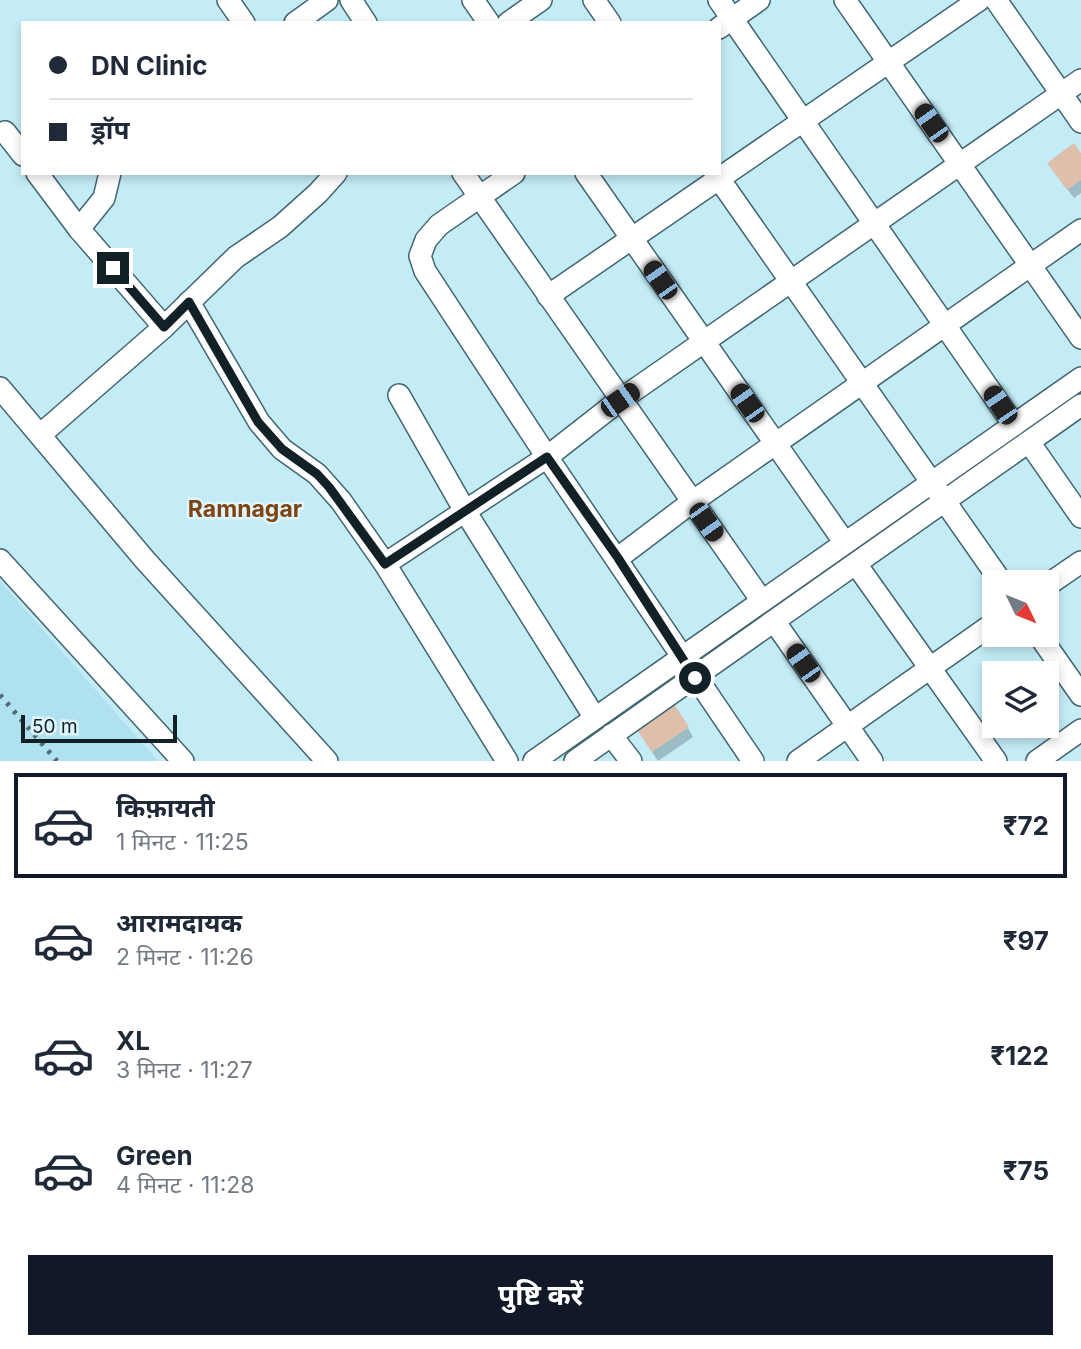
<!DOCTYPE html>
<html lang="hi">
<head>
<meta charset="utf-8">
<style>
  body { margin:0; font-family:Inter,"Noto Sans Devanagari",sans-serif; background:#f2f2f3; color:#1f2937; height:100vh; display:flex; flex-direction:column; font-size:26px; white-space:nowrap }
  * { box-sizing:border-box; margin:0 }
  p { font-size:23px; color:#747a83 }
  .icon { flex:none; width:38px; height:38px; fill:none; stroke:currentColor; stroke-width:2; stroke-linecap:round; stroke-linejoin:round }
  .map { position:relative; height:761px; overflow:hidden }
  .panel { display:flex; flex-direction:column; background:#fff; flex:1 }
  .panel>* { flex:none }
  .guide { position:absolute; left:21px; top:21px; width:700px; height:154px; border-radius:0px; box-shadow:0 4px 10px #0003; display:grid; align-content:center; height:154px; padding:0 28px; background:#fff }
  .needle { width:46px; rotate:133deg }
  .buttons { position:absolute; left:982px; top:570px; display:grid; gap:14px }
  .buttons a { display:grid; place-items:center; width:77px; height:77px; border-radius:0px; background:#fff; box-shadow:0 4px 10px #0003; font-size:35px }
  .scale { position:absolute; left:21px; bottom:18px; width:156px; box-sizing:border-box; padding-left:7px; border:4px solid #122125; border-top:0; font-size:19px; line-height:24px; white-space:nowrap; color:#122125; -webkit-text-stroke:5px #def6fd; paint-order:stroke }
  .end { position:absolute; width:32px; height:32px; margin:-16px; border:9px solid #122125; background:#fff; box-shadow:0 0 0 4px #fff }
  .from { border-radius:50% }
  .car { position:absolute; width:21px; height:42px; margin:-21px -10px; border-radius:9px; box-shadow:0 0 5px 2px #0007; background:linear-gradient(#222 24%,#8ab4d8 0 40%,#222 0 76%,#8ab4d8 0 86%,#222 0) }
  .guide b { display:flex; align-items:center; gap:24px; height:66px; font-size:26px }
  .guide b+b { border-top:2px solid #e0e1e3 }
  .guide i { width:18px; height:18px; background:#1f2937 }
  ul { padding:12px 0 0; list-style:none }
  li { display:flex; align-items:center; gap:21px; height:105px; margin:0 14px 10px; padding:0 14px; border:4px solid transparent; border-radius:0px }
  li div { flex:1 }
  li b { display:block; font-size:26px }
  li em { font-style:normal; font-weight:700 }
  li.on { border-color:#111827 }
  li>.icon { width:63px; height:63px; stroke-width:1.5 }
  .primary-button { display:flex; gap:14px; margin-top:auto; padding:14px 28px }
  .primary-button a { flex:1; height:80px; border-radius:0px; background:#111827; color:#fff; font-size:28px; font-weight:700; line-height:80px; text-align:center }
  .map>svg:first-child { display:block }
</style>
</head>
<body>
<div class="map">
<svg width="1081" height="761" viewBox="0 0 1081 761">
  <rect width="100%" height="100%" fill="#c4ecf7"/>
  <!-- built -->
  <polygon fill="#b0e1f0" points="0,581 158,761 0,761"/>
  <!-- shadow -->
  <g fill="#0003">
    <polygon points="1081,156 1081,193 1074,198 1055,173"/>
    <polygon points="688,728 693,737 658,761 644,740"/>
  </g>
  <!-- building -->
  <g fill="#debfab">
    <polygon points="1074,143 1081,153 1081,180 1067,190 1047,163"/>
    <polygon points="674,704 689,727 652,752 637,730"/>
  </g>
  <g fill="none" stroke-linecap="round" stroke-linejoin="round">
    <!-- minor casing -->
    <g stroke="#416670" stroke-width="24">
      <g id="minor">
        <polyline points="228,0 244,23"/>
        <polyline points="351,0 366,23"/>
        <polyline points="473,0 489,23"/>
        <polyline points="594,0 610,23"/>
        <polyline points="719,0 1014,425"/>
        <polyline points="845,0 1081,338"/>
        <polyline points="996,0 1081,122"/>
        <polyline points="295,23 327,0"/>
        <polyline points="508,23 541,0"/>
        <polyline points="719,28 759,0"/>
        <polyline points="5,132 23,155"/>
        <polyline points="37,173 79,229 164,327"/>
        <polyline points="463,173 762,601"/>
        <polyline points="514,173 439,225 426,240 420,256 425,271 547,457 753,761"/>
        <polyline points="586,173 845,543"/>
        <polyline points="715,173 1002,583"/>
        <polyline points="79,229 104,198 110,173"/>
        <polyline points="548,296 979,0"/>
        <polyline points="189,302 259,422 282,449 317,474 341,501 385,564 507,761"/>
        <polyline points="0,388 145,560 327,761"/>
        <polyline points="399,395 465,511 595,718"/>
        <polyline points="40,435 164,327 236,257 280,227 318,193 336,173"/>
        <polyline points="1029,442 1081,517"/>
        <polyline points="618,558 692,502 1081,230"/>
        <polyline points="0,560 183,761"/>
        <polyline points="385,564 547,457 620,400 1081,80"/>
        <polyline points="856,564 996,761"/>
        <polyline points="1046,586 1081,562"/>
        <polyline points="774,621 872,761"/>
        <polyline points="1039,635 1081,695"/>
        <polyline points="611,735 631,761"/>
        <polyline points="534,761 1081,378"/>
        <polyline points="575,761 1081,405"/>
        <polyline points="798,761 994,623"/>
        <polyline points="1037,761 1081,730"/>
      </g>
    </g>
    <!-- minor -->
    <use href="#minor" stroke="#fff" stroke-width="21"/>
    <!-- rail -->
    <polyline stroke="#556d74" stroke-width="5" stroke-dasharray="3.5 7" stroke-linecap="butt" points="0,695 57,761"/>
  </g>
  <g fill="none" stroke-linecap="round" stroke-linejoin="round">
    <!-- route -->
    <polyline stroke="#122125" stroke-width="9" points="113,268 164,327 189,302 258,422 282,449 317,474 329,487 385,564 547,457 618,558 695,678"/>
  </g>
  <g text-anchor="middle" stroke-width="5" stroke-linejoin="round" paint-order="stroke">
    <!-- quarter labels -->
    <g font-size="23" font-weight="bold" fill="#7f4414" stroke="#def6fd">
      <text x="245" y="517">Ramnagar</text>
    </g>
  </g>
</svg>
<div class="buttons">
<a><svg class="needle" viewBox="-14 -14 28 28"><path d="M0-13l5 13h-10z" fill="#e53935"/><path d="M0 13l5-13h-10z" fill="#747a83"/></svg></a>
<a><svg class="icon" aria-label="layers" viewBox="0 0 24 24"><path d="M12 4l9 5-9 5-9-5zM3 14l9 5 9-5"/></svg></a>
</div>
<div class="scale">50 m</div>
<i class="end from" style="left:695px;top:678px"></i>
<i class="end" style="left:113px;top:268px"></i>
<i class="car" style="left:931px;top:123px;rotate:325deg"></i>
<i class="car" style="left:660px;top:280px;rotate:325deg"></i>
<i class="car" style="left:620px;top:400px;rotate:55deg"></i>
<i class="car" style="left:747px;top:403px;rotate:325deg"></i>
<i class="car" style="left:1000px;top:405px;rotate:326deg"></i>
<i class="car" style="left:706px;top:522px;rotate:145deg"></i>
<i class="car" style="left:803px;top:663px;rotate:325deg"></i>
<div class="guide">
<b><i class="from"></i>DN Clinic</b>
<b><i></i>ड्रॉप</b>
</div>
</div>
<section class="panel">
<ul>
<li class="on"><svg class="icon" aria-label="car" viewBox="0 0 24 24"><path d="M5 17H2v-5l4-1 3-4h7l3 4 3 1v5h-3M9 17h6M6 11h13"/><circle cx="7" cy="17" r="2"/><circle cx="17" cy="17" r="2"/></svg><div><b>किफ़ायती</b><p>1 मिनट · 11:25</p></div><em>₹72</em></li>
<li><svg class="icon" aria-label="car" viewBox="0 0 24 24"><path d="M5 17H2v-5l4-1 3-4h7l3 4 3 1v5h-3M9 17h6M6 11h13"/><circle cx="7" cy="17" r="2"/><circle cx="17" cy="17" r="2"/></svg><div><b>आरामदायक</b><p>2 मिनट · 11:26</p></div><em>₹97</em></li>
<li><svg class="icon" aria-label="car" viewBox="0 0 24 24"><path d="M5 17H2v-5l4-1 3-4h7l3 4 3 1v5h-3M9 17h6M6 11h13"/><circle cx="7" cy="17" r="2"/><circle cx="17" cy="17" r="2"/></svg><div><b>XL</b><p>3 मिनट · 11:27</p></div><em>₹122</em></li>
<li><svg class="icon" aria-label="car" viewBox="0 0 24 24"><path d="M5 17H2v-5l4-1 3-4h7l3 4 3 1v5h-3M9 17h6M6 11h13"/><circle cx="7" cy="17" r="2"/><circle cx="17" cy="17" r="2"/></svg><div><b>Green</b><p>4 मिनट · 11:28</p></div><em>₹75</em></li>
</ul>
<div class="primary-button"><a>पुष्टि करें</a></div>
</section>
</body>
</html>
